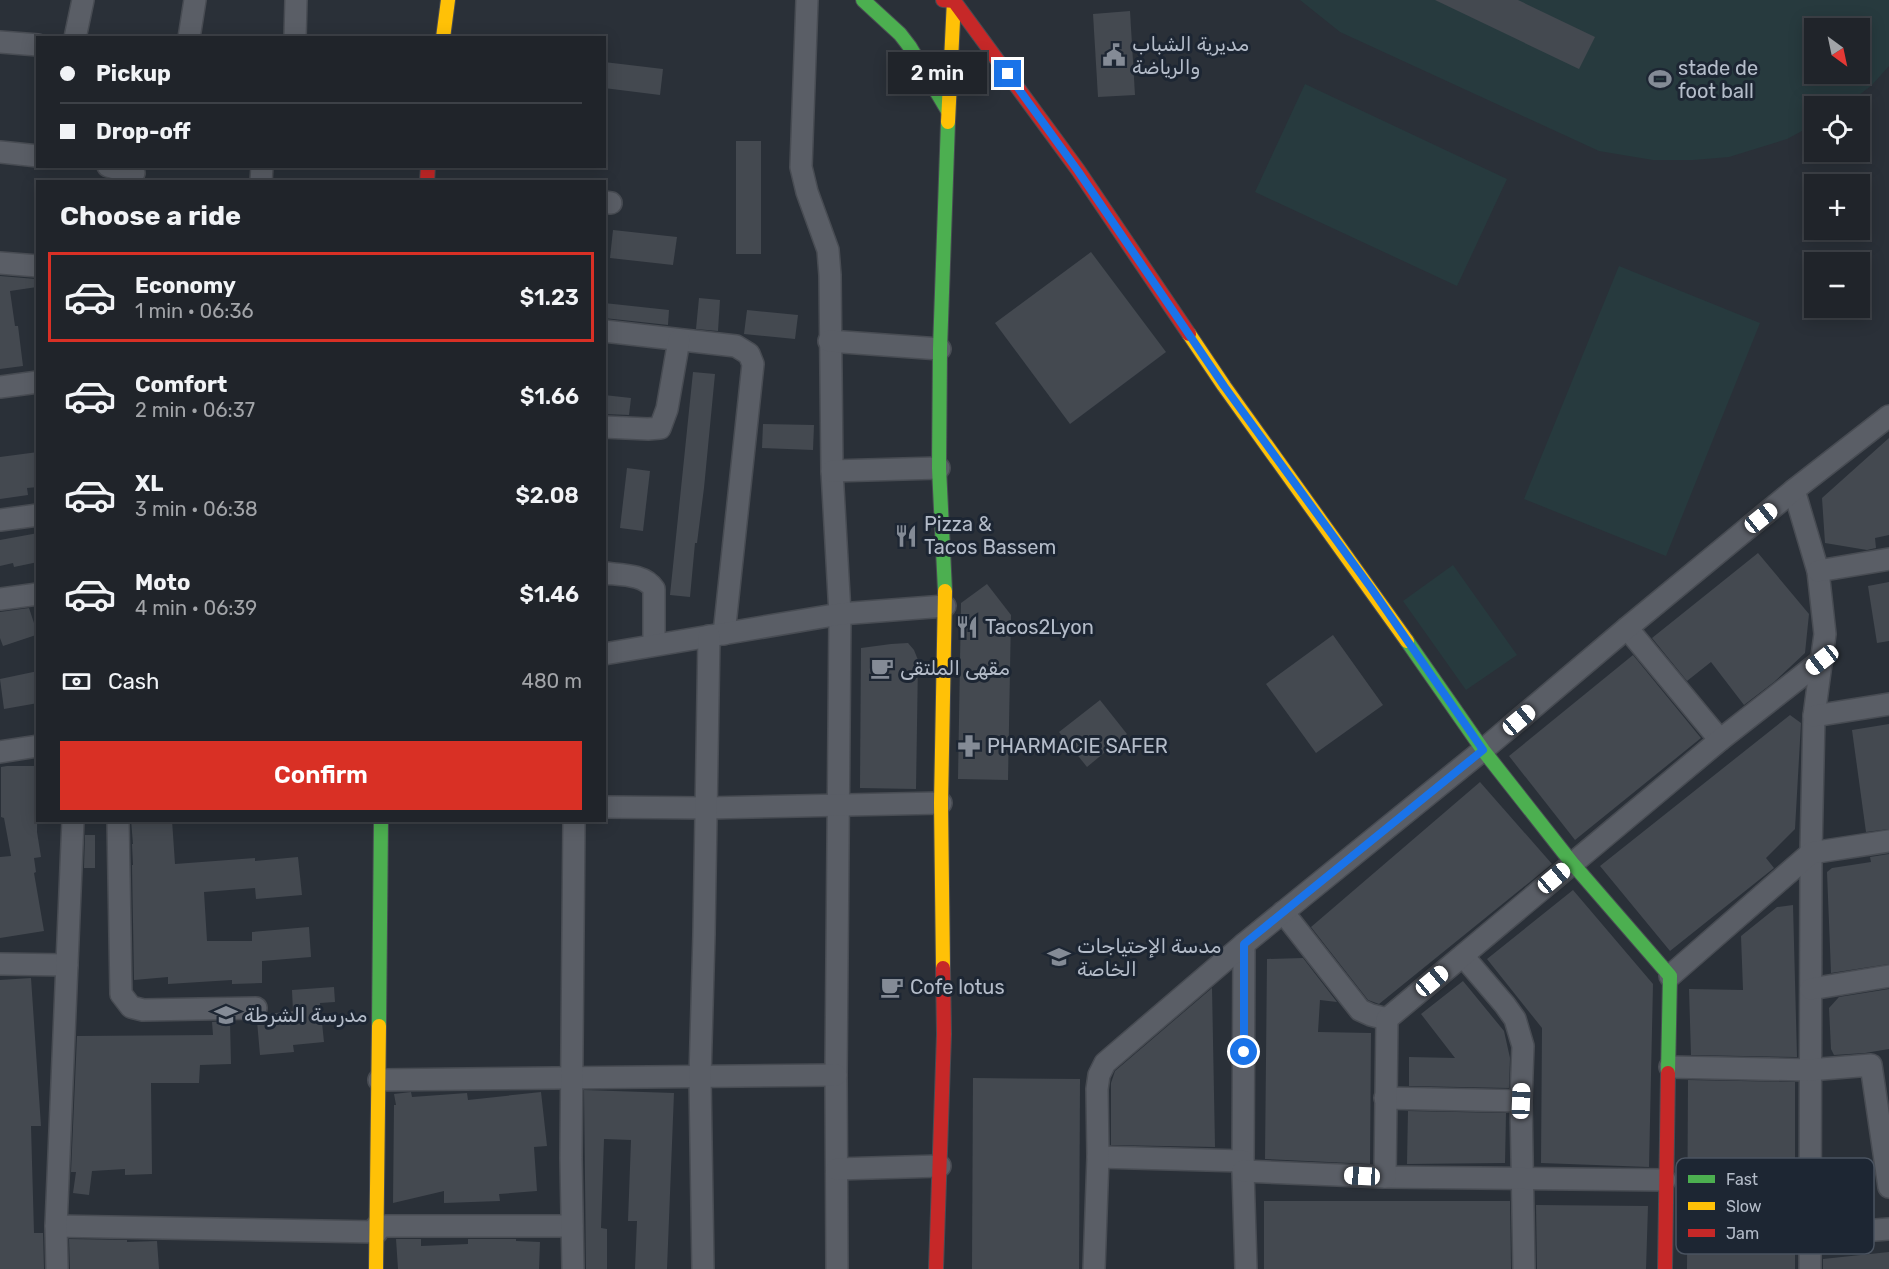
<!DOCTYPE html>
<html lang="en">
<head>
<meta charset="utf-8">
<style>
  body { margin:0; font-family:Rubik,Vazirmatn,sans-serif; background:#282c32; color:#f1f3f6; height:100vh; display:flex; flex-direction:column; font-size:22px; white-space:nowrap }
  * { box-sizing:border-box; margin:0 }
  p { font-size:20px; color:#a2a4a8 }
  .icon { flex:none; width:33px; height:33px; fill:none; stroke:currentColor; stroke-width:2; stroke-linecap:round; stroke-linejoin:round }
  .map { position:relative; flex:1; overflow:hidden }
  .details { position:absolute; left:36px; top:180px; width:570px; height:642px; display:flex; flex-direction:column; background:#20242a; border-radius:0px; box-shadow:0 3px 15px #0003,0 0 0 2px #3d4147 }
  .details>* { flex:none }
  .guide { position:absolute; left:36px; top:36px; width:570px; height:132px; border-radius:0px; box-shadow:0 3px 15px #0003,0 0 0 2px #3d4147; display:grid; align-content:center; height:132px; padding:0 24px; background:#20242a }
  .needle { width:39px; rotate:147deg }
  .tools { position:absolute; left:1804px; top:18px; display:grid; gap:12px }
  .tools a { display:grid; place-items:center; width:66px; height:66px; border-radius:0px; background:#20242a; box-shadow:0 3px 15px #0003,0 0 0 2px #3d4147; font-size:30px }
  .end { position:absolute; width:27px; height:27px; margin:-14px; border:8px solid #1a73e8; background:#fff; box-shadow:0 0 0 3px #fff }
  .from { border-radius:50% }
  .bubble { position:absolute; height:42px; border-radius:0px; background:#20242a; box-shadow:0 3px 15px #0003,0 0 0 2px #3d4147; font-size:20px; font-weight:600; line-height:42px; text-align:center }
  .car { position:absolute; width:18px; height:36px; margin:-18px -9px; border-radius:8px; box-shadow:0 0 4px 2px #0007; background:linear-gradient(#fff 24%,#345 0 40%,#fff 0 76%,#345 0 86%,#fff 0) }
  .guide b { display:flex; align-items:center; gap:21px; height:57px; font-size:22px }
  .guide b+b { border-top:2px solid #3d4147 }
  .guide i { width:15px; height:15px; background:#f1f3f6 }
  ul { padding:0; list-style:none }
  li { display:flex; align-items:center; gap:18px; height:90px; margin:0 12px 9px; padding:0 12px; border:3px solid transparent; border-radius:0px }
  li div { flex:1 }
  li b { display:block; font-size:22px }
  li em { font-style:normal; font-weight:600 }
  li.current { border-color:#d93025 }
  li>.icon { width:54px; height:54px; stroke-width:1.5 }
  h2 { padding:0 24px; font-size:27px; line-height:72px }
  .pay { display:flex; align-items:center; gap:15px; height:66px; padding:0 24px; font-size:22px }
  .pay p { margin-inline-start:auto }
  .button { display:flex; gap:12px; margin-top:auto; padding:12px 24px }
  .button a { flex:1; height:69px; border-radius:0px; background:#d93025; color:#fff; font-size:24px; font-weight:600; line-height:69px; text-align:center }
  .map>svg:first-child { display:block }
</style>
</head>
<body>
<div class="map">
<svg width="1889" height="1269" viewBox="0 0 1889 1269">
  <rect width="100%" height="100%" fill="#2a3038"/>
  <!-- green -->
  <g fill="#273a3e" fill-rule="evenodd">
    <path d="M 1300,0 L 1889,0 L 1889,66 L 1872,85 L 1845,106 L 1815,106 L 1815,124 L 1787,139 L 1729,157 L 1693,160 L 1653,160 L 1599,151 L 1340,32 ZM 1815,28 L 1860,28 L 1860,74 L 1815,74 Z"/>
    <polygon points="1305,84 1507,179 1457,286 1255,192"/>
    <polygon points="1619,266 1760,323 1666,556 1524,499"/>
    <polygon points="1453,565 1517,655 1466,690 1403,601"/>
  </g>
  <!-- building -->
  <g fill="#444950">
    <polygon points="1435,0 1518,0 1595,37 1579,69"/>
    <polygon points="1130,11 1135,95 1098,97 1093,14"/>
    <polygon points="604,62 663,69 660,95 604,88"/>
    <rect x="736" y="141" width="25" height="113"/>
    <polygon points="613,230 677,237 673,265 610,258"/>
    <polygon points="1091,252 1166,352 1070,424 995,323"/>
    <polygon points="0,276 36,279 37,287 10,291 15,326 18,326 23,366 0,369"/>
    <polygon points="699,298 720,300 718,331 696,329"/>
    <polygon points="604,303 669,310 668,325 604,318"/>
    <polygon points="747,310 798,315 795,339 744,334"/>
    <polygon points="693,372 715,374 704,488 697,543 695,543 690,597 670,595"/>
    <polygon points="604,395 631,398 629,415 604,414"/>
    <polygon points="763,424 814,425 813,450 762,448"/>
    <polygon points="1889,438 1889,535 1875,538 1876,548 1867,550 1825,543 1822,498"/>
    <polygon points="38,452 38,487 27,488 28,495 0,499 0,457"/>
    <polygon points="627,468 650,471 643,531 620,528"/>
    <polygon points="38,533 38,562 14,567 13,563 0,566 0,540"/>
    <polygon points="1758,553 1809,614 1805,653 1774,682 1744,705 1711,662 1687,681 1652,638"/>
    <polygon points="1889,582 1889,641 1877,643 1868,586"/>
    <polygon points="987,584 1011,615 1008,780 958,779 961,603"/>
    <polygon points="29,608 36,629 36,635 3,646 0,638 0,612"/>
    <polygon points="1333,635 1383,705 1316,753 1266,684"/>
    <polygon points="908,643 914,650 918,660 916,789 860,788 861,648 891,644"/>
    <polygon points="1633,655 1701,738 1575,840 1509,756"/>
    <polygon points="38,671 38,703 4,709 0,679"/>
    <polygon points="1100,700 1127,734 1087,767 1059,732"/>
    <polygon points="1790,715 1801,723 1795,829 1766,858 1774,868 1670,951 1600,866"/>
    <polygon points="1889,724 1889,829 1866,832 1852,730"/>
    <polygon points="7,766 38,766 37,832 41,857 34,858 36,872 34,873 44,931 0,938 0,857 11,856 4,818 1,817 1,767"/>
    <polygon points="1480,782 1552,864 1379,1004 1368,1000 1311,927"/>
    <polygon points="131,820 172,820 175,864 255,858 255,861 298,857 302,895 256,899 255,888 204,892 207,941 252,941 252,932 309,927 311,957 262,961 262,983 232,984 232,980 168,984 168,977 134,980 132,865 133,865 132,844 133,844"/>
    <polygon points="85,835 95,835 95,868 84,868"/>
    <polygon points="1889,854 1889,964 1831,973 1827,872 1832,868 1871,862 1870,857"/>
    <polygon points="1573,890 1653,984 1649,1167 1541,1163 1542,1028 1487,959"/>
    <polygon points="1793,905 1797,1057 1691,1055 1689,989 1743,990 1741,936 1777,907"/>
    <polygon points="1303,958 1337,1002 1320,1000 1318,1032 1371,1033 1370,1164 1265,1159 1267,959"/>
    <polygon points="31,978 41,1126 31,1126 34,1233 43,1233 44,1269 0,1269 0,980"/>
    <polygon points="1463,981 1504,1031 1510,1058 1509,1088 1409,1086 1409,1057 1455,1058 1421,1014"/>
    <polygon points="334,987 335,1002 320,1003 324,1042 293,1045 294,1052 260,1055 257,1021 263,1019 267,1014 293,1011 292,990"/>
    <polygon points="1212,988 1215,1147 1111,1145 1111,1083 1115,1071"/>
    <polygon points="1889,989 1889,1049 1865,1053 1834,1055 1831,1049 1829,1008 1839,997"/>
    <polygon points="230,1021 231,1064 200,1065 199,1083 151,1083 152,1174 125,1175 125,1169 92,1171 89,1195 73,1193 76,1172 71,1172 77,1036 213,1035 212,1022"/>
    <polygon points="973,1078 1080,1079 1079,1269 972,1269"/>
    <polygon points="1688,1080 1795,1082 1795,1269 1687,1269"/>
    <polygon points="584,1090 674,1093 667,1269 635,1269 637,1221 628,1221 631,1140 604,1139 601,1228 607,1229 607,1269 586,1269"/>
    <polygon points="411,1092 412,1097 467,1093 468,1100 541,1092 547,1146 534,1147 537,1191 499,1194 500,1201 444,1203 444,1191 393,1203 394,1105 396,1105 394,1094"/>
    <polygon points="1408,1111 1506,1113 1505,1163 1407,1164"/>
    <polygon points="1264,1201 1510,1201 1511,1269 1264,1269"/>
    <polygon points="1536,1205 1648,1206 1646,1269 1537,1269"/>
    <polygon points="69,1239 127,1240 127,1242 157,1241 159,1269 70,1269"/>
    <polygon points="396,1239 421,1239 421,1246 468,1244 468,1239 516,1239 516,1241 540,1242 539,1269 398,1269"/>
    <polygon points="1889,1252 1889,1269 1823,1269 1823,1259"/>
  </g>
  <g fill="none" stroke-linecap="round" stroke-linejoin="round">
    <!-- street casing -->
    <g stroke="#484c53" stroke-width="24">
      <g id="street">
        <polyline points="807,0 801,167 807,192 828,250 830,275 832,471 840,614 836,1075 837,1269"/>
        <polyline points="75,38 83,0"/>
        <polyline points="189,38 195,0"/>
        <polyline points="295,38 296,0"/>
        <polyline points="0,42 38,45"/>
        <polyline points="0,152 38,156"/>
        <polyline points="108,166 134,173"/>
        <polyline points="261,182 262,166"/>
        <polyline points="604,202 611,203"/>
        <polyline points="0,263 38,266"/>
        <polyline points="604,331 736,346 749,354 753,364 724,634"/>
        <polyline points="829,341 940,349"/>
        <polyline points="0,387 38,382"/>
        <polyline points="604,427 648,429 660,428 667,409 679,340"/>
        <polyline points="832,471 939,468"/>
        <polyline points="1794,490 1818,571 1825,634 1814,716 1811,853 1810,1269"/>
        <polyline points="0,520 38,515"/>
        <polyline points="1818,571 1889,559"/>
        <path d="M 604,573 C 621,575 645,574 654,589 L 654,644"/>
        <polyline points="0,599 38,594"/>
        <polyline points="1627,628 1720,740"/>
        <polyline points="604,654 840,614 945,606"/>
        <polyline points="1814,716 1889,704"/>
        <polyline points="0,752 38,746"/>
        <polyline points="604,807 707,808 941,803"/>
        <polyline points="118,820 121,994 131,1007 143,1010 256,1008"/>
        <polyline points="1283,912 1360,1010 1371,1015 1387,1019"/>
        <polyline points="1244,944 1243,1171 1246,1269"/>
        <polyline points="1463,956 1505,1005 1515,1019 1523,1046 1521,1101 1524,1269"/>
        <polyline points="0,964 67,965"/>
        <polyline points="1670,976 1811,853 1889,841"/>
        <polyline points="1811,989 1889,976"/>
        <polyline points="1670,1067 1809,1070 1871,1065 1889,1187"/>
        <polyline points="379,1080 836,1075"/>
        <polyline points="1385,1098 1521,1101"/>
        <polyline points="1098,1157 1243,1161"/>
        <polyline points="837,1169 940,1166"/>
        <polyline points="1243,1171 1385,1177 1665,1180"/>
        <polyline points="1385,1177 1387,1019 1720,740 1822,660"/>
        <polyline points="56,1226 377,1232"/>
        <polyline points="377,1226 572,1226"/>
        <polyline points="1810,1235 1889,1229"/>
        <polyline points="57,1269 56,1226 73,820"/>
        <polyline points="573,1269 571,1158 574,820"/>
        <polyline points="703,1269 700,1078 704,934 709,636"/>
        <polyline points="1094,1269 1098,1157 1097,1089 1099,1075 1105,1063 1244,944 1483,750 1627,628 1794,490 1889,416"/>
      </g>
    </g>
    <!-- fast casing -->
    <g stroke="#484c53" stroke-width="16">
      <g id="fast">
        <polyline points="863,0 900,34 910,47 948,111"/>
        <polyline points="945,591 939,468 940,349 948,122"/>
        <polyline points="1407,641 1483,750 1572,863 1670,976 1668,1073"/>
        <polyline points="379,1026 381,820"/>
      </g>
    </g>
    <!-- slow casing -->
    <g stroke="#484c53" stroke-width="16">
      <g id="slow">
        <polyline points="443,38 448,0"/>
        <polyline points="948,122 954,0"/>
        <polyline points="1189,334 1224,386 1407,641"/>
        <polyline points="943,968 941,803 945,591"/>
        <polyline points="376,1269 379,1026"/>
      </g>
    </g>
    <!-- jam casing -->
    <g stroke="#484c53" stroke-width="16">
      <g id="jam">
        <polyline points="943,0 954,1 1078,170 1189,334"/>
        <polyline points="427,182 428,166"/>
        <polyline points="936,1269 944,1034 943,968"/>
        <polyline points="1665,1269 1668,1073"/>
      </g>
    </g>
    <!-- street -->
    <use href="#street" stroke="#5a5e66" stroke-width="21"/>
    <!-- fast -->
    <use href="#fast" stroke="#4caf50" stroke-width="14"/>
    <!-- slow -->
    <use href="#slow" stroke="#ffc107" stroke-width="14"/>
    <!-- jam -->
    <use href="#jam" stroke="#c62828" stroke-width="14"/>
  </g>
  <g fill="none" stroke-linecap="round" stroke-linejoin="round">
    <!-- route -->
    <polyline stroke="#1a73e8" stroke-width="8" points="1008,74 1078,171 1224,386 1371,588 1483,750 1244,944 1244,1052"/>
  </g>
  <!-- icons -->
  <defs>
    <g id="civic-bare" transform="scale(1.8)"><path d="M-.6-6.5H3V-4.5H.6V-3L4-1V1h2V6H-6V1h2V-1L-.6-3ZM-1.2 2.5V6h2.4V2.5Z" fill="#848b96" stroke="#1d2633" stroke-width="2.5" paint-order="stroke"/></g>
    <g id="stadium-bare" transform="scale(1.8)"><path d="M0-5a6.5 5 0 1 0 0 10a6.5 5 0 1 0 0-10ZM-3.5-1.8h7v3.6h-7Z" fill="#848b96" stroke="#1d2633" stroke-width="2.5" paint-order="stroke"/></g>
    <g id="restaurant-bare" transform="scale(1.8)"><path d="M-5-6h1v4h1v-4h1v4h1v-4h1v5L-1.5 .5V6h-2V.5L-5-1ZM5-6V6H3V1.5H1.5Q1.5-4 5-6Z" fill="#848b96" stroke="#1d2633" stroke-width="2.5" paint-order="stroke"/></g>
    <g id="cafe-bare" transform="scale(1.8)"><path d="M-5.5-4.5H6V0H3Q3 3.5 0 3.5H-2.5Q-5.5 3.5-5.5 0ZM3-3.2v2h1.7v-2ZM-6 4.5H4V6H-6Z" fill="#848b96" stroke="#1d2633" stroke-width="2.5" paint-order="stroke"/></g>
    <g id="pharmacy-bare" transform="scale(1.8)"><path d="M-2-6h4v4h4v4h-4v4h-4v-4h-4v-4h4Z" fill="#848b96" stroke="#1d2633" stroke-width="2.5" paint-order="stroke"/></g>
    <g id="school-bare" transform="scale(1.8)"><path d="M0-5L7-2L0 1L-7-2ZM-4 1L0 2.5L4 1V4Q0 6-4 4Z" fill="#848b96" stroke="#1d2633" stroke-width="2.5" paint-order="stroke"/></g>
    <g id="university-bare" transform="scale(1.8)"><path d="M0-5L7-2L0 1L-7-2ZM-4 1L0 2.5L4 1V4Q0 6-4 4Z" fill="#848b96" stroke="#1d2633" stroke-width="2.5" paint-order="stroke"/></g>
  </defs>
  <g fill-rule="evenodd">
    <use href="#civic-bare" x="1114" y="55"/>
    <use href="#stadium-bare" x="1660" y="79"/>
    <use href="#restaurant-bare" x="906" y="536"/>
    <use href="#restaurant-bare" x="967" y="627"/>
    <use href="#cafe-bare" x="882" y="668"/>
    <use href="#pharmacy-bare" x="969" y="746"/>
    <use href="#school-bare" x="1059" y="957"/>
    <use href="#cafe-bare" x="892" y="987"/>
    <use href="#university-bare" x="226" y="1015"/>
  </g>
  <g text-anchor="middle" stroke-width="6" stroke-linejoin="round" paint-order="stroke">
    <!-- poi labels -->
    <g font-size="20" fill="#b4bcc9" stroke="#1d2633" text-anchor="start">
      <text x="1132" y="51">مديرية الشباب<tspan x="1132" dy="23">والرياضة</tspan></text>
      <text x="1678" y="75">stade de<tspan x="1678" dy="23">foot ball</tspan></text>
      <text x="924" y="531">Pizza &amp;<tspan x="924" dy="23">Tacos Bassem</tspan></text>
      <text x="985" y="634">Tacos2Lyon</text>
      <text x="900" y="675">مقهى الملتقى</text>
      <text x="987" y="753">PHARMACIE SAFER</text>
      <text x="1077" y="953">مدسة الإحتياجات<tspan x="1077" dy="23">الخاصة</tspan></text>
      <text x="910" y="994">Cofe lotus</text>
      <text x="244" y="1022">مدرسة الشرطة</text>
    </g>
  </g>
  <!-- legend -->
  <rect x="1676" y="1158" width="198" height="96" rx="9" fill="#1d2633" stroke="#4a5360" stroke-width="1.5"/>
  <rect x="1688" y="1175" width="27" height="8" fill="#4caf50"/>
  <rect x="1688" y="1202" width="27" height="8" fill="#ffc107"/>
  <rect x="1688" y="1229" width="27" height="8" fill="#c62828"/>
  <g font-size="16" fill="#b4bcc9">
    <text x="1726" y="1185">Fast</text>
    <text x="1726" y="1212">Slow</text>
    <text x="1726" y="1239">Jam</text>
  </g>
</svg>
<div class="tools">
<a><svg class="needle" viewBox="-14 -14 28 28"><path d="M0-13l5 13h-10z" fill="#e53935"/><path d="M0 13l5-13h-10z" fill="#a2a4a8"/></svg></a>
<a><svg class="icon" aria-label="locate" viewBox="0 0 24 24"><circle cx="12" cy="12" r="6"/><path d="M12 2v4M12 18v4M2 12h4M18 12h4"/></svg></a>
<a>+</a>
<a>−</a>
</div>
<i class="end from" style="left:1244px;top:1052px"></i>
<i class="end" style="left:1008px;top:74px"></i>
<div class="bubble" style="left:888px;top:52px;width:99px">2 min</div>
<i class="car" style="left:1761px;top:518px;rotate:51deg"></i>
<i class="car" style="left:1822px;top:660px;rotate:232deg"></i>
<i class="car" style="left:1519px;top:720px;rotate:50deg"></i>
<i class="car" style="left:1554px;top:878px;rotate:50deg"></i>
<i class="car" style="left:1432px;top:981px;rotate:50deg"></i>
<i class="car" style="left:1521px;top:1101px;rotate:2deg"></i>
<i class="car" style="left:1362px;top:1176px;rotate:273deg"></i>
<div class="guide">
<b><i class="from"></i>Pickup</b>
<b><i></i>Drop-off</b>
</div>
<section class="details">
<h2>Choose a ride</h2>
<ul>
<li class="current"><svg class="icon" aria-label="car" viewBox="0 0 24 24"><path d="M5 17H2v-5l4-1 3-4h7l3 4 3 1v5h-3M9 17h6M6 11h13"/><circle cx="7" cy="17" r="2"/><circle cx="17" cy="17" r="2"/></svg><div><b>Economy</b><p>1 min · 06:36</p></div><em>$1.23</em></li>
<li><svg class="icon" aria-label="car" viewBox="0 0 24 24"><path d="M5 17H2v-5l4-1 3-4h7l3 4 3 1v5h-3M9 17h6M6 11h13"/><circle cx="7" cy="17" r="2"/><circle cx="17" cy="17" r="2"/></svg><div><b>Comfort</b><p>2 min · 06:37</p></div><em>$1.66</em></li>
<li><svg class="icon" aria-label="car" viewBox="0 0 24 24"><path d="M5 17H2v-5l4-1 3-4h7l3 4 3 1v5h-3M9 17h6M6 11h13"/><circle cx="7" cy="17" r="2"/><circle cx="17" cy="17" r="2"/></svg><div><b>XL</b><p>3 min · 06:38</p></div><em>$2.08</em></li>
<li><svg class="icon" aria-label="car" viewBox="0 0 24 24"><path d="M5 17H2v-5l4-1 3-4h7l3 4 3 1v5h-3M9 17h6M6 11h13"/><circle cx="7" cy="17" r="2"/><circle cx="17" cy="17" r="2"/></svg><div><b>Moto</b><p>4 min · 06:39</p></div><em>$1.46</em></li>
</ul>
<div class="pay"><svg class="icon" aria-label="cash" viewBox="0 0 24 24"><path d="M3 7h18v10H3z"/><circle cx="12" cy="12" r="2"/></svg>Cash<p>480 m</p></div>
<div class="button"><a>Confirm</a></div>
</section>
</div>
</body>
</html>
